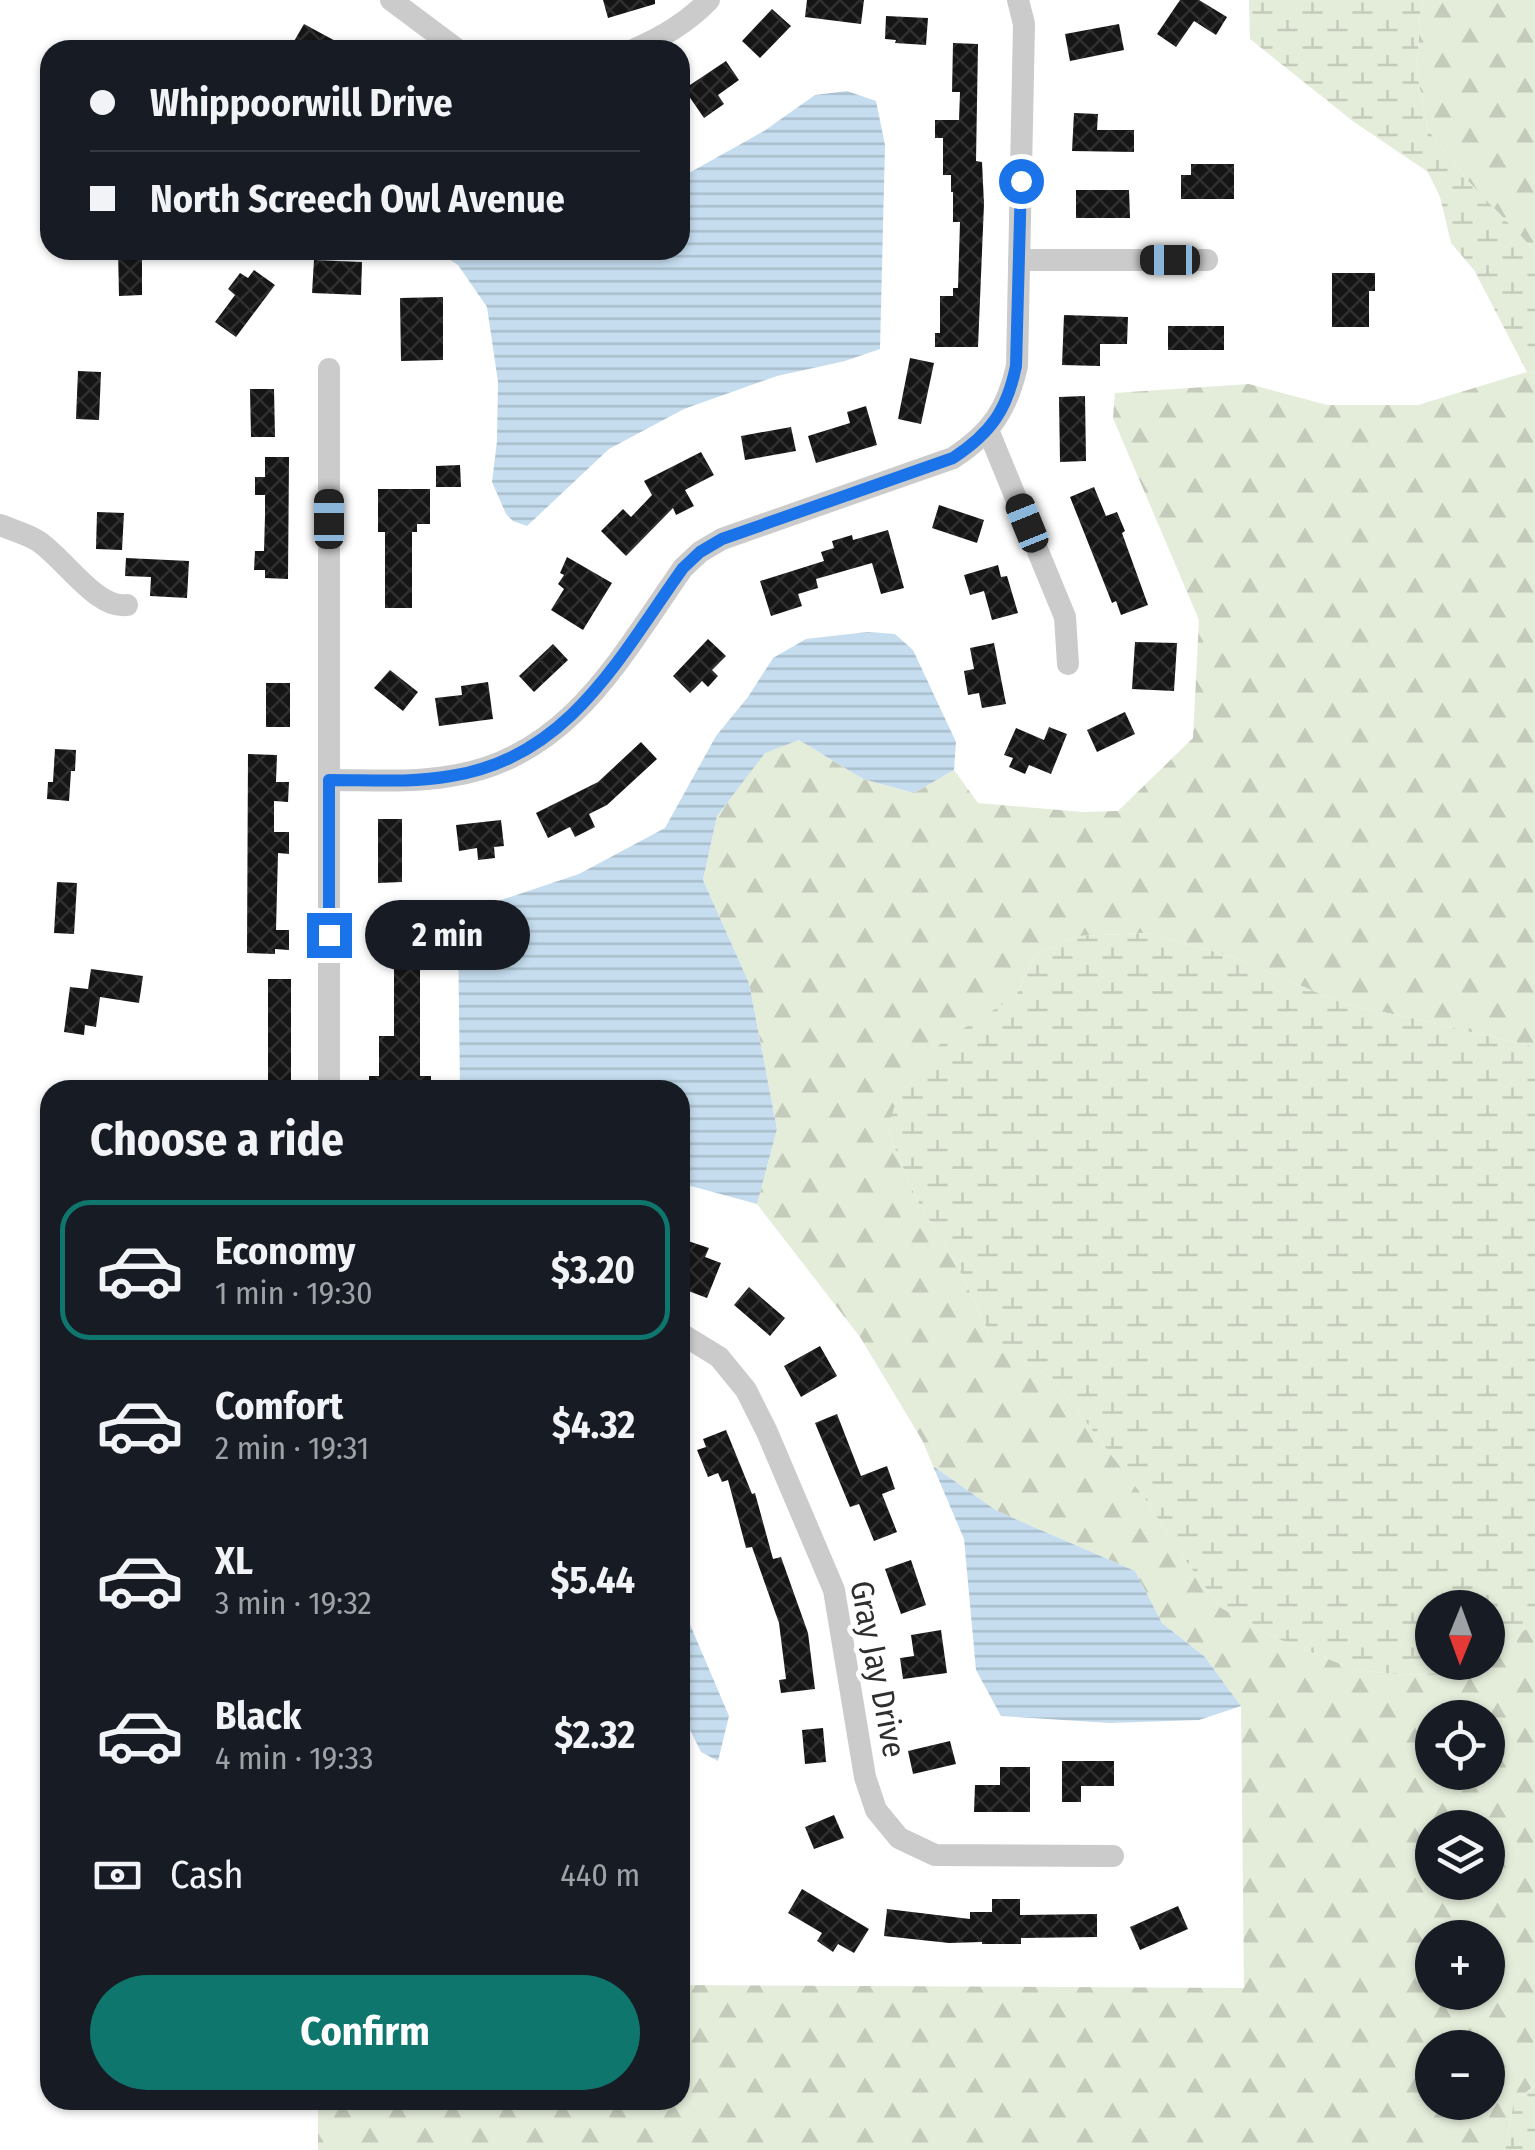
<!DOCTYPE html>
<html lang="en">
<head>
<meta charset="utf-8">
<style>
  body { margin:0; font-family:"Fira Sans Condensed",sans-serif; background:#242831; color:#f1f3f6; height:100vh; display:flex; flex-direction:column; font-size:38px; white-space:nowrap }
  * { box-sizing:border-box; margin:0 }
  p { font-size:32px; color:#9ea1a6 }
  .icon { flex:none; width:55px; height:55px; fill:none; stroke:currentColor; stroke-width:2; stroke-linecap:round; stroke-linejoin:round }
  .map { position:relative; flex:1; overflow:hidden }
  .panel { position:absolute; left:40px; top:1080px; width:650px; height:1030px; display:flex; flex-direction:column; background:#171b24; border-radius:30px; box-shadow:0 2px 8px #0004 }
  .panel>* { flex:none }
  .top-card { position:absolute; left:40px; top:40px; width:650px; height:220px; border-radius:30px; box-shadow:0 2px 8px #0004; display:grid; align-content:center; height:220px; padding:0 50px; background:#171b24 }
  .needle { width:65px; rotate:181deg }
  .tools { position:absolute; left:1415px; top:1590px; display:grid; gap:20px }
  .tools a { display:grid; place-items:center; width:90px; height:90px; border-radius:50%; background:#171b24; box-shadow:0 2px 8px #0004; font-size:50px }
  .end { position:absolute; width:45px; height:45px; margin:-22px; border:12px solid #1a73e8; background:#fff; box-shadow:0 0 0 5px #fff }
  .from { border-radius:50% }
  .bubble { position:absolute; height:70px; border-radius:35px; background:#171b24; box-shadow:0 2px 8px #0004; font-size:32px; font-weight:700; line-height:70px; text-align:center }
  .car { position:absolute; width:30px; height:60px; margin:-30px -15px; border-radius:12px; box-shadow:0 0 8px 2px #0007; background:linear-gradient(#222 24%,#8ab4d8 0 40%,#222 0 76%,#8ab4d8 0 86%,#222 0) }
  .top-card b { display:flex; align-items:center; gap:35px; height:95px; font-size:38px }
  .top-card b+b { border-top:2px solid #363941 }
  .top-card i { width:25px; height:25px; background:#f1f3f6 }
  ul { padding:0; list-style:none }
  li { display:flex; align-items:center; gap:30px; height:140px; margin:0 20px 15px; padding:0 30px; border:5px solid transparent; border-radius:30px }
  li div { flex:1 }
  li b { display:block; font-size:38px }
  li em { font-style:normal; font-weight:700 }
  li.on { border-color:#0f766e }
  li>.icon { width:90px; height:90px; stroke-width:1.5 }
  h2 { padding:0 50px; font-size:45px; line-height:120px }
  .pay { display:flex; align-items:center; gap:25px; height:110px; padding:0 50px; font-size:38px }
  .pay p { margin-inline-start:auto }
  .primary-button { display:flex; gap:20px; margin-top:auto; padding:20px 50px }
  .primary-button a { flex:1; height:115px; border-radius:60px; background:#0f766e; color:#fff; font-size:40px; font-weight:700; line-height:115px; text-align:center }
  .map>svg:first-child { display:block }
</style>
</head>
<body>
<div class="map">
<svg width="1535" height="2150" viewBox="0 0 1535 2150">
  <defs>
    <pattern id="forest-firs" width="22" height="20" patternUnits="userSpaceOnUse" patternTransform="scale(2.5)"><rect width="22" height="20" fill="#e4ecda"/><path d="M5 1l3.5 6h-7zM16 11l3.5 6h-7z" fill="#c4cbbb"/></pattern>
    <pattern id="wetland-marsh" width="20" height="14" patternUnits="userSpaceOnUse" patternTransform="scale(2.5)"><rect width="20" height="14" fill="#e4ecda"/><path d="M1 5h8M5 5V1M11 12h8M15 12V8" fill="none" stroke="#c4cbbb"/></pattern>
    <pattern id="water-rules" width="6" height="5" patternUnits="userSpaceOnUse" patternTransform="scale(2.5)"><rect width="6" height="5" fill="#c5ddee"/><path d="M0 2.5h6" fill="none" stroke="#aabecc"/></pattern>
    <pattern id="building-cross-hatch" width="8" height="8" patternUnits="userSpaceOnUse" patternTransform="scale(2.5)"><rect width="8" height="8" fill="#151515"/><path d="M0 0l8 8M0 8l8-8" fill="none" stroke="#2f2f2f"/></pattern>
  </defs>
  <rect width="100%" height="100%" fill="#fff"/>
  <!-- forest -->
  <g fill="url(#forest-firs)" fill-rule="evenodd">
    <polygon points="1425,0 1535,0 1535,251 1468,181 1428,130 1417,73 1420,12"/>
    <path d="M 1527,372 L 1535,374 L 1535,1047 L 1407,1017 L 1344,1004 L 1233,957 L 1146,933 L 1078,936 L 1036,954 L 1016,996 L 942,1043 L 887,1130 L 917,1200 L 958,1267 L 993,1341 L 1054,1380 L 1149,1504 L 1175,1546 L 1220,1607 L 1269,1635 L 1356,1670 L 1394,1674 L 1451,1675 L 1478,1663 L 1488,1662 L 1488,1658 L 1535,1622 L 1535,2085 L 1514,2102 L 1505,2150 L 318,2150 L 318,2100 L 680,2100 L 680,1985 L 1244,1988 L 1241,1706 L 1205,1657 L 1162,1623 L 1135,1571 L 997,1511 L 933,1466 L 922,1440 L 860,1337 L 757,1204 L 777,1129 L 749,983 L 703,880 L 717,816 L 765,752 L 799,740 L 863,779 L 914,793 L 954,770 L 978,803 L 1082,812 L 1118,811 L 1193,738 L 1199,620 L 1113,418 L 1115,393 L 1249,384 L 1327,405 L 1418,405 ZM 1432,1718 L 1488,1718 L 1488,1772 L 1432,1772 ZM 1432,1828 L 1488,1828 L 1488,1882 L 1432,1882 ZM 1432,1938 L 1488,1938 L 1488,1992 L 1432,1992 ZM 1432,2048 L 1488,2048 L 1488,2102 L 1432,2102 Z"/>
  </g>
  <!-- wetland -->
  <g fill="url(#wetland-marsh)">
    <polygon points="1249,0 1425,0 1420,12 1417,73 1428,130 1468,181 1535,251 1535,374 1527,372 1474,270 1451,243 1440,197 1428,172 1354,122 1250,39"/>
    <polygon points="1146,933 1233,957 1344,1004 1407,1017 1535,1047 1535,1622 1488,1658 1488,1608 1432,1608 1432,1662 1478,1663 1451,1675 1394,1674 1356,1670 1269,1635 1220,1607 1175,1546 1149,1504 1054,1380 993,1341 958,1267 917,1200 887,1130 900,1089 942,1042 1016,996 1036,954 1078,936"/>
    <polygon points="1535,2085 1535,2150 1505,2150 1514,2102"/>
  </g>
  <!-- water -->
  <g fill="url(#water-rules)">
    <polygon points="847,91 876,101 885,145 880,349 845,361 777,376 684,409 609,449 527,526 513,521 506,514 492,482 497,441 498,382 487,307 458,265 435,250 680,250 680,178 764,131 815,95"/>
    <polygon points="867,632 895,634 913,650 956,742 954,770 914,793 863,779 799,740 765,753 717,816 703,880 749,983 777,1129 757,1204 680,1183 680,1090 460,1090 458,932 480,907 579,874 665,828 716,736 748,697 773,658 806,639"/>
    <polygon points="933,1466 997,1511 1135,1571 1162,1623 1205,1657 1241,1706 1199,1720 1110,1723 1001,1716 976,1670 964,1539"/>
    <polygon points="680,1601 729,1716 718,1761 701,1752 680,1710"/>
  </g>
  <!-- building -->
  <g fill="url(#building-cross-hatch)">
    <polygon points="603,0 655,0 655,4 608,18"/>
    <polygon points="807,0 864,0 861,24 805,17"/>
    <polygon points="1180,0 1199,0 1227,17 1216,35 1194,21 1176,47 1157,34"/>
    <polygon points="772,9 791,26 760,58 742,41"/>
    <polygon points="886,16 928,18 926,45 895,43 896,40 885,39"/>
    <polygon points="304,24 352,50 289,50"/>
    <polygon points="1119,24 1124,50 1070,61 1065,34"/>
    <polygon points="953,43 978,44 976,161 982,162 984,204 978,347 935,347 935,333 940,333 940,296 953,296 953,288 958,288 960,222 953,222 953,192 951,192 951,175 943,175 943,138 935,138 935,120 959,120 960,92 952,92"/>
    <polygon points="726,61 739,80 718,95 724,104 704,118 684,89"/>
    <polygon points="1074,113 1098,114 1097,130 1134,130 1134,152 1072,151"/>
    <polygon points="1191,164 1234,164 1234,199 1181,199 1181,175 1191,175"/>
    <polygon points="1076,190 1129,190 1130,218 1076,218"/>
    <polygon points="118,250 142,250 142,295 119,296"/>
    <polygon points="314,260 362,262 361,295 312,293"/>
    <polygon points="254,270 275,285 236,337 215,322 235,295 228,289 240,273 248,278"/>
    <polygon points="1332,273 1375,273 1375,291 1369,291 1369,327 1332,327"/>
    <polygon points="443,297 443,360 401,361 400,298"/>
    <polygon points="1064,315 1128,317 1127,344 1100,344 1100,366 1062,365"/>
    <rect x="1168" y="326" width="56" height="24"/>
    <polygon points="910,358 934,363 921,424 898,419"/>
    <polygon points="78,371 101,372 99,420 76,419"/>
    <polygon points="250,389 274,389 275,437 251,437"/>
    <polygon points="1085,396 1086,461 1060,462 1059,397"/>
    <polygon points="866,406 877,445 816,463 808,436 850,423 847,412"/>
    <polygon points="791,427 796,451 745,460 741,436"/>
    <polygon points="701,452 714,475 685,490 694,506 676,515 673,508 626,556 601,531 623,509 631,517 652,495 644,481"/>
    <polygon points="265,457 289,457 288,579 265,578 265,570 254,570 255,551 264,551 265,517 265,495 255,495 255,477 265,477"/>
    <polygon points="460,465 461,487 436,487 436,466"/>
    <polygon points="1094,487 1106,516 1117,512 1125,531 1122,533 1148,605 1121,615 1116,601 1112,603 1070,497"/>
    <polygon points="378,489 430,489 430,524 417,524 417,532 412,532 412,608 385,608 385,532 378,532"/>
    <polygon points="939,505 984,520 977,543 932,528"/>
    <polygon points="97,512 124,513 122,550 96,549"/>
    <polygon points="888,530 904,588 881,594 872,563 816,579 818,588 798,594 802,606 771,616 760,581 824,561 821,552 834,548 832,541 852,535 853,540"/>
    <polygon points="567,557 612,583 583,630 551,610 564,589 558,584 564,575 560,573"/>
    <polygon points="126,558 189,561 187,598 150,596 151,577 125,576"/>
    <polygon points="998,565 1001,577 1007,576 1018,613 992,620 984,591 970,595 964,575"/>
    <polygon points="708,639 726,656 712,670 718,676 708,687 702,681 690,693 673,676"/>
    <polygon points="1135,642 1177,643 1174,691 1132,689"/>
    <polygon points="994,643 1006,704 982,708 979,693 968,695 964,671 974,669 970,648"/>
    <polygon points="553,644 568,660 534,692 519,676"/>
    <polygon points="390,670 418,692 403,711 374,688"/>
    <polygon points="488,682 493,719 439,726 435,698 462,695 461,686"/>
    <rect x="266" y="683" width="24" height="44"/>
    <polygon points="1125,712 1135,734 1097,752 1087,730"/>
    <polygon points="1049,727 1067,734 1051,774 1029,765 1025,774 1009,767 1013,758 1004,755 1016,728 1044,740"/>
    <polygon points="641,742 657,759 607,805 589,814 595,827 575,837 570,827 548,838 536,813 598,782"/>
    <polygon points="55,749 76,750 75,771 71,771 69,801 47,799 48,782 53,782"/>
    <polygon points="248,754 277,755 276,782 289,782 288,802 274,801 274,832 289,832 289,854 278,853 276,930 289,930 289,950 275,949 275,954 247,953"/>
    <polygon points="378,819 402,819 402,882 378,883"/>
    <polygon points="501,820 504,846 494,847 495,858 478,860 477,848 459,851 456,825"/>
    <polygon points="57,882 77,883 74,934 54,933"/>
    <polygon points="379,921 420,921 420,1076 431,1076 431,1090 369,1090 369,1076 379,1076 379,1036 394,1036 394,941 379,941"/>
    <polygon points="91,969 143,976 139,1003 100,997 96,1027 85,1025 84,1035 64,1032 70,987 88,989"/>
    <rect x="268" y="979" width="23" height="111"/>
    <polygon points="685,1240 709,1248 705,1257 721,1263 707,1298 683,1289 687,1279 680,1277 680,1253"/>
    <polygon points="749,1287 785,1318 770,1336 734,1305"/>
    <polygon points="820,1346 837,1376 801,1397 784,1366"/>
    <polygon points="837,1414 861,1476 887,1466 895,1489 882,1494 897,1532 874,1541 859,1504 850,1507 815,1423"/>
    <polygon points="726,1430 752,1494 755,1493 773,1559 781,1557 808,1633 815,1689 781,1693 779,1680 786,1679 779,1623 752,1547 746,1548 728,1480 722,1482 718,1473 708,1477 697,1450 706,1447 703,1439"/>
    <polygon points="911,1560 926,1605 901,1614 885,1569"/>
    <polygon points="941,1630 947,1673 903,1679 900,1658 914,1656 911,1635"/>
    <polygon points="823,1728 826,1762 805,1764 802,1730"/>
    <polygon points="950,1741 956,1764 913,1774 908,1751"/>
    <polygon points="1062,1761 1114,1761 1114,1786 1081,1786 1081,1802 1062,1802"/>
    <polygon points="1000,1767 1030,1767 1030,1812 974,1812 975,1785 1000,1785"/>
    <polygon points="834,1815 844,1838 814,1849 805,1827"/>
    <polygon points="802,1889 869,1929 854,1953 838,1944 833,1952 817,1941 822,1933 788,1913"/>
    <polygon points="992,1899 1020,1899 1020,1915 1097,1914 1097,1937 1021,1938 1021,1944 982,1944 982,1942 949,1943 884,1936 887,1909 970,1919 970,1912 992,1912"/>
    <polygon points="1178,1906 1188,1929 1140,1950 1130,1927"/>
  </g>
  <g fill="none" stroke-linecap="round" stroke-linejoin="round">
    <!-- minor -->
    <g stroke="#cbcbcb" stroke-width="22">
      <polyline points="391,0 458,50"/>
      <path d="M 633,50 C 662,37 687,23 709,0"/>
      <polyline points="1019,260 1207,260"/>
      <polyline points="988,430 1065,617 1068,664"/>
      <path d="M 0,525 C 12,530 27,534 38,541 C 64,558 97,610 127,605"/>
      <path d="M 329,780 C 370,780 411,783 451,776 C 569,758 621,656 683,568 L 700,552 L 722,539 L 953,458 C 991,433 1007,410 1017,366 L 1024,24 L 1018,0"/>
      <polyline points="329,1090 329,369"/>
      <polyline points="680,1333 719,1357 746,1390 767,1432 834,1590 865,1777 876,1810 899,1838 935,1855 1113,1856"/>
    </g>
  </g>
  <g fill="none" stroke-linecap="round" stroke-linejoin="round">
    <!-- route -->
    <path stroke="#1a73e8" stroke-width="12" d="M 329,935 L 329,780 C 370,780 411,783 451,776 C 569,758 620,656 683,568 L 700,552 L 722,539 L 953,458 C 991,433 1007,410 1016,366 L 1021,181"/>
  </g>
  <g text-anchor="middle" stroke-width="10" stroke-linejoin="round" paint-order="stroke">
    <!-- street labels -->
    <g font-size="32" fill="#2e2e2e" stroke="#fff">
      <text transform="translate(878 1669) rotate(79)" y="11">Gray Jay Drive</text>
    </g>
  </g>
</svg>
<div class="tools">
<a><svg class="needle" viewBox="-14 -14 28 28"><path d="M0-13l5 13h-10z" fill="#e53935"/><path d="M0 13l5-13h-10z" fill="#9ea1a6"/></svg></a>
<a><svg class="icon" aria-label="locate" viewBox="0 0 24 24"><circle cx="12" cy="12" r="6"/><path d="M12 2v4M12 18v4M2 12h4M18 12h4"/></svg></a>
<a><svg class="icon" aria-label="layers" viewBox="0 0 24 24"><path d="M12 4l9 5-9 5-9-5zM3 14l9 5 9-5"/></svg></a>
<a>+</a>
<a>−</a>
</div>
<i class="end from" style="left:1021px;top:181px"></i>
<i class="end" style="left:329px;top:935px"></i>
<div class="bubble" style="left:365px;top:900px;width:165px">2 min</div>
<i class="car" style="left:1170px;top:260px;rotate:270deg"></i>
<i class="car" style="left:329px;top:519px;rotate:0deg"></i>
<i class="car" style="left:1027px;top:523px;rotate:338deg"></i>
<div class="top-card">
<b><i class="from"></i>Whippoorwill Drive</b>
<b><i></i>North Screech Owl Avenue</b>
</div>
<section class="panel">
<h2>Choose a ride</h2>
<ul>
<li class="on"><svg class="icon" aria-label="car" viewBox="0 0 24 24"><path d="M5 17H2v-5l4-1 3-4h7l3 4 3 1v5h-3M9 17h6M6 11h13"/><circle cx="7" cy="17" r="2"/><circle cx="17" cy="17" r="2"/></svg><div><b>Economy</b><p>1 min · 19:30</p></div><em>$3.20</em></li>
<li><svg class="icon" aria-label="car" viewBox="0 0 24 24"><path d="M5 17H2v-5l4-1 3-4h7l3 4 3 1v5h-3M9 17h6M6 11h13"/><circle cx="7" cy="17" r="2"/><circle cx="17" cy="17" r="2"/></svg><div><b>Comfort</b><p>2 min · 19:31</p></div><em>$4.32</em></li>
<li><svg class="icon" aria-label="car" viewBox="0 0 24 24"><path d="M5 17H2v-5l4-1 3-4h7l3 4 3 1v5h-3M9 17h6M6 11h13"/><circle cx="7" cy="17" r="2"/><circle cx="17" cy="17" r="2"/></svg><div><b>XL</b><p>3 min · 19:32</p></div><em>$5.44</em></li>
<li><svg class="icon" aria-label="car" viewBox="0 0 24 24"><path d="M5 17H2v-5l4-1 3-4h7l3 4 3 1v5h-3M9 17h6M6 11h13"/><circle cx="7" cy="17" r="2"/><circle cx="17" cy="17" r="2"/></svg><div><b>Black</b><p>4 min · 19:33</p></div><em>$2.32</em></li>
</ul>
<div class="pay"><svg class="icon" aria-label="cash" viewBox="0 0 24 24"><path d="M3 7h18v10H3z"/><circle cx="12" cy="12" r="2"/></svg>Cash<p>440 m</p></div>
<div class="primary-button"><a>Confirm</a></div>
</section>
</div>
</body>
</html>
